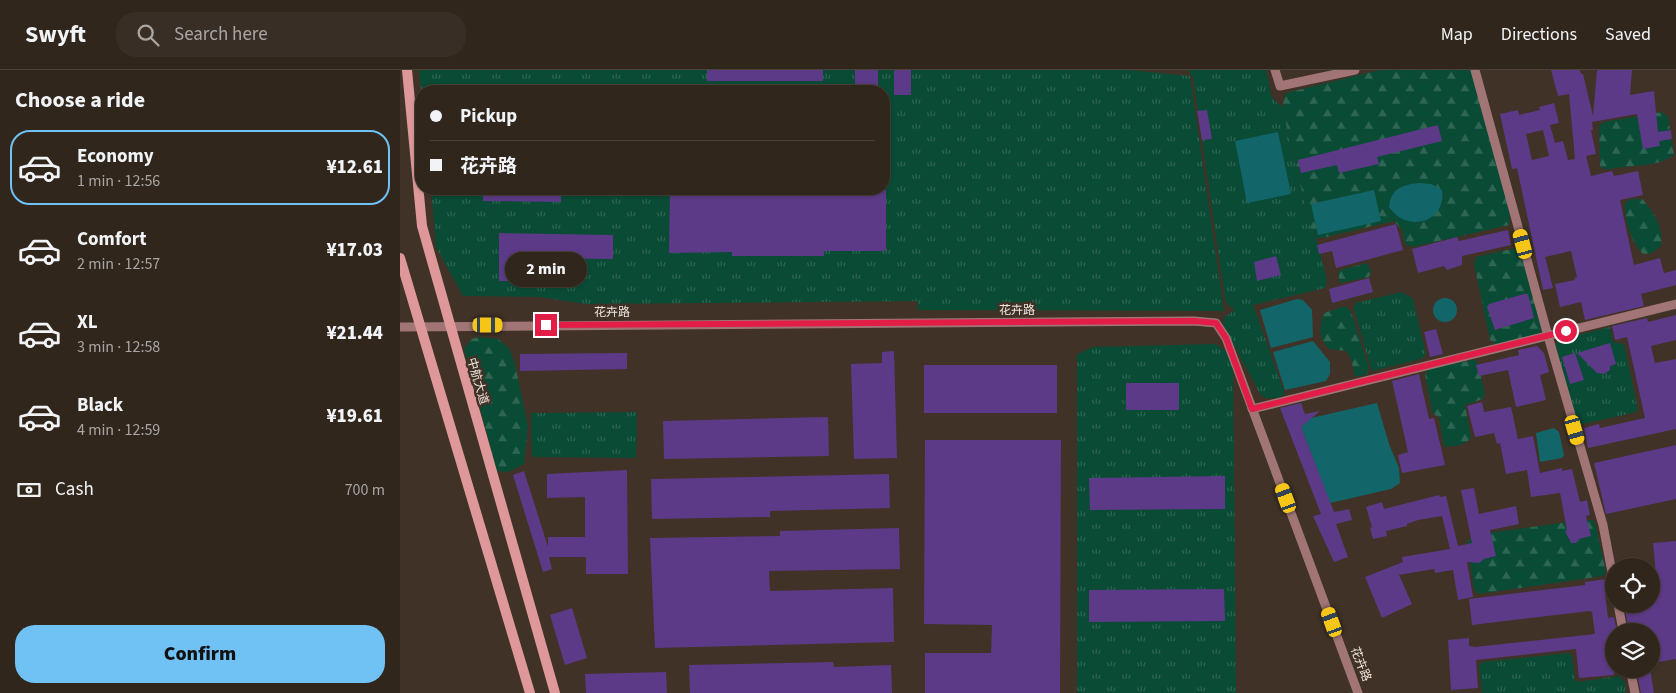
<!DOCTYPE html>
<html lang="en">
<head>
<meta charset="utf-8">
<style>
  body { margin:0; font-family:"Source Sans 3","Noto Sans SC",sans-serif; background:#382e25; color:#f1f3f6; height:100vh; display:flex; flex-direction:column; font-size:19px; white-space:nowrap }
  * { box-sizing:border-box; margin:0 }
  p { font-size:16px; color:#a8a5a3 }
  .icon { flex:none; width:28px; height:28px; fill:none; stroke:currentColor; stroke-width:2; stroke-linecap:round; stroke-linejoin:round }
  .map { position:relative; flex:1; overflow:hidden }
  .side { display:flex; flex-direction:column; background:#30261c; width:400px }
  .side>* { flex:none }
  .top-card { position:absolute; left:15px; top:15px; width:475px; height:110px; border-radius:20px; box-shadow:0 1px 4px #0004,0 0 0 1px #4b433b; display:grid; align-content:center; height:110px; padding:0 15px; background:#30261c }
  .tools { position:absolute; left:1205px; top:488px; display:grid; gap:10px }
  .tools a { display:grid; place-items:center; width:55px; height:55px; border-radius:50%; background:#30261c; box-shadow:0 1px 4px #0004,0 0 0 1px #4b433b; font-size:25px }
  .end { position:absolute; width:22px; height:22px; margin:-11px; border:6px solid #e11d48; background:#fff; box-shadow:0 0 0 2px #fff }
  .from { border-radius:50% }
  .bubble { position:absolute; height:35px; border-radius:18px; background:#30261c; box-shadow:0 1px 4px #0004,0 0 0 1px #4b433b; font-size:16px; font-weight:800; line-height:35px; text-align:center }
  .car { position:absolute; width:15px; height:30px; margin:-15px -8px; border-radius:6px; box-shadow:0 0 4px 1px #0007; background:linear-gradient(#f5c518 24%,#345 0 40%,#f5c518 0 76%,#345 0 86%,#f5c518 0) }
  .top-card b { display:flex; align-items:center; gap:18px; height:48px; font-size:19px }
  .top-card b+b { border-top:1px solid #4b433b }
  .top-card i { width:12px; height:12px; background:#f1f3f6 }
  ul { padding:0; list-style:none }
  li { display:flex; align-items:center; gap:15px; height:75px; margin:0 10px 8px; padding:0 5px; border:2px solid transparent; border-radius:20px }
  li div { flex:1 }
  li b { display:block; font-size:19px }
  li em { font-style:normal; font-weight:800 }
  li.active { border-color:#70c1f4 }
  li>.icon { width:45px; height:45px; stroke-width:1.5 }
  h2 { padding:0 15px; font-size:22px; line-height:60px }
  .pay { display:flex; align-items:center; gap:12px; height:55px; padding:0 15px; font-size:19px }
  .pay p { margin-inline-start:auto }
  .primary-button { display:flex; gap:10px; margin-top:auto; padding:10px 15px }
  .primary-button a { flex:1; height:58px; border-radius:20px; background:#70c1f4; color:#111; font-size:20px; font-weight:800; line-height:58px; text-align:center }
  header { display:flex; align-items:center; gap:30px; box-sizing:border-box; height:70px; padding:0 25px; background:#30261c; border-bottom:1px solid #4b433b }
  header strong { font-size:24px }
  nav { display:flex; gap:28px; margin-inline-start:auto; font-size:18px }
  .search { width:350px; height:45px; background:#382e25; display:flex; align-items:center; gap:12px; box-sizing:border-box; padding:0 18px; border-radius:20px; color:#a8a5a3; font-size:19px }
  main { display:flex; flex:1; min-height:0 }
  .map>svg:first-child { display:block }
</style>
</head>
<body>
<header>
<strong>Swyft</strong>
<div class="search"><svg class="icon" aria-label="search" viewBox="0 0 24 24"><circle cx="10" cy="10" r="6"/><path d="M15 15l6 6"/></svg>Search here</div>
<nav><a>Map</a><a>Directions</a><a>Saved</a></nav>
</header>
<main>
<section class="side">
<h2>Choose a ride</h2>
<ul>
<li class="active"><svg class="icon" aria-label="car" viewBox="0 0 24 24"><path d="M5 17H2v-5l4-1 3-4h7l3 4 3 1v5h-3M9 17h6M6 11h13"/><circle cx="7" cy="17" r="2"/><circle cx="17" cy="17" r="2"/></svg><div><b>Economy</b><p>1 min · 12:56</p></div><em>¥12.61</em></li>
<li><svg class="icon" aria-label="car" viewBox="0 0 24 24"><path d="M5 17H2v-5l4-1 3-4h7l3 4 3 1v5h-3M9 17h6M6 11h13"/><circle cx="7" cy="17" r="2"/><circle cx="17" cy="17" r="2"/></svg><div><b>Comfort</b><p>2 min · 12:57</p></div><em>¥17.03</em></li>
<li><svg class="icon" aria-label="car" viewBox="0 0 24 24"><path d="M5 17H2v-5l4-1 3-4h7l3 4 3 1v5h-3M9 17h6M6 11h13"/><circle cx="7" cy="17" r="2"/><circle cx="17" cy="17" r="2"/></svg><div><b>XL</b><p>3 min · 12:58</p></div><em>¥21.44</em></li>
<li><svg class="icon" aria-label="car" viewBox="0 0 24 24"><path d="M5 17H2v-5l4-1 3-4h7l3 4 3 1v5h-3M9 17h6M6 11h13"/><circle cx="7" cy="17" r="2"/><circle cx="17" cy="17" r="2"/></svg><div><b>Black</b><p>4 min · 12:59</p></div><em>¥19.61</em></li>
</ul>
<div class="pay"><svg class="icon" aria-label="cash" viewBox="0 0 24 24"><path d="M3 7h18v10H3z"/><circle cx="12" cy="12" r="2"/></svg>Cash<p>700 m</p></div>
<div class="primary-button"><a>Confirm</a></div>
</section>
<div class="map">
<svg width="1276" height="623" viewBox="0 0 1276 623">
  <defs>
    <pattern id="grass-tufts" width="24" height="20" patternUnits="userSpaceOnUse" patternTransform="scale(1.25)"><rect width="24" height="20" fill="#0a4b36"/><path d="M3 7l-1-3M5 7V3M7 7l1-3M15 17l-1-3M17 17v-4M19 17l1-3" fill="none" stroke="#2e6553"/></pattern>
    <pattern id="forest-firs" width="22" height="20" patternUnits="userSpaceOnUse" patternTransform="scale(1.25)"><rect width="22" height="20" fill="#0a4b36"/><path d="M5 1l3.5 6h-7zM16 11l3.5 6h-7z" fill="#2e6553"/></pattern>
  </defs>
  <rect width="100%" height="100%" fill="#403226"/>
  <!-- grass -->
  <g fill="url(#grass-tufts)">
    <polygon points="19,0 730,0 790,6 824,241 518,240 517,231 186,234 139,227 63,226 36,177 31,119 484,119 484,21 21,21"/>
    <polygon points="788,0 866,0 872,28 882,37 913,168 916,168 927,210 925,218 853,235 884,321 884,325 878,328 864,328 859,322 823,254 824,247 835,240 828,235 825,229 793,8"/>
    <polygon points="1002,222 1013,229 1026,284 1024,288 973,301 971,299 954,239 955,233"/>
    <polygon points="1210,257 1213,272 1224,274 1238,340 1233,343 1178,355 1155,276 1159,270"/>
    <polygon points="816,274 833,287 836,623 677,623 677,285 692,277"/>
    <polygon points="237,342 236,388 132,387 131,343"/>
    <polygon points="1169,583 1172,586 1175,610 1178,612 1219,606 1225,612 1226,621 1224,623 1082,623 1079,596 1082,592"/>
  </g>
  <!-- forest -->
  <g fill="url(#forest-firs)">
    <polygon points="980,0 1072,0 1111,140 1109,155 1013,177 1005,174 1002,160 994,151 922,168 913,168 882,37 886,23"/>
    <path d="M 1262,42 L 1268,47 L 1274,85 C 1254,99 1229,94 1205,100 L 1200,96 L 1199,56 L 1204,52 Z"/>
    <path d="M 1230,129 L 1242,129 C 1254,141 1264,160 1261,176 L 1250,184 L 1243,184 C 1231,172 1224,150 1225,133 Z"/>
    <polygon points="1116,178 1123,183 1142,260 1138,266 1097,275 1090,270 1074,194 1076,187"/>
    <polygon points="967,193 971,201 969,207 940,213 938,203 940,200"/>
    <path d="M 945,236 L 951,241 L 968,295 L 968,303 L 963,306 L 955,306 L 951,289 L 946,281 L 929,279 C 918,267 919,258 924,243 Z"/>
    <polygon points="79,267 98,269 109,278 115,294 128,356 124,394 108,402 97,401 64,279 71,269"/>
    <path d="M 1072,290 L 1077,291 L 1085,324 L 1083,329 L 1065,335 L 1071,368 C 1067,374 1052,378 1044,376 L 1039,347 L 1033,344 L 1025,305 L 1029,299 Z"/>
    <polygon points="1183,450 1192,450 1195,453 1206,502 1203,506 1079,524 1074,520 1067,473 1073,465"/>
  </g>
  <!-- water -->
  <g fill="#12666a">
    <polygon points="878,62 891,124 847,133 835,71"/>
    <path d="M 1019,113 L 1031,114 L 1042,120 C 1047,152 1007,164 989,137 C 991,118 1002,115 1019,113 Z"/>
    <polygon points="974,120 981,151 918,165 911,134"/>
    <circle cx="1045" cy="240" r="12"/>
    <polygon points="897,229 903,230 912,240 913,267 871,278 860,240"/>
    <polygon points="913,271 930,292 930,304 926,311 885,320 873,282"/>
    <polygon points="977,333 989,374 999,398 1000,413 991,419 930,433 901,357 911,348"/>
    <polygon points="1154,358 1159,362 1164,385 1162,388 1140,392 1136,363"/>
  </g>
  <!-- building -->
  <g fill="#5c3a87" fill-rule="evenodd">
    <rect x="307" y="0" width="116" height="11"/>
    <rect x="455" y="0" width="23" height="21"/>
    <rect x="494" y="0" width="17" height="25"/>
    <path d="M 1151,0 L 1180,0 L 1181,4 L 1183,4 L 1193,46 L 1197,0 L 1232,0 L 1230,25 L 1254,21 L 1258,62 L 1271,60 L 1272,69 L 1259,71 L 1260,76 L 1243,79 L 1237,44 L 1192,52 L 1193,60 L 1191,60 L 1196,84 L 1186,86 L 1191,106 L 1212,101 L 1214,106 L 1238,101 L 1243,125 L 1220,130 L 1234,195 L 1260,188 L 1264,203 L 1276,200 L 1276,215 L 1241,224 L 1244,236 L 1185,250 L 1181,232 L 1160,237 L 1155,214 L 1175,210 L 1174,208 L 1177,207 L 1171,181 L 1145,187 L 1153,218 L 1143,220 L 1117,98 L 1112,99 L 1100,44 L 1118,40 L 1119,45 L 1140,40 L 1139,37 L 1154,33 L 1159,53 L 1150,55 L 1155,73 L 1163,71 L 1168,90 L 1175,89 L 1169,24 L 1158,26 ZM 1143,60 L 1149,86 L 1132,90 L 1126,64 Z"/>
    <polygon points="807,40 812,69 802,70 797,41"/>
    <polygon points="1038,55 1042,71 977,87 979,94 939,103 937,95 901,103 898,90"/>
    <polygon points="83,119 161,119 161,132 83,131"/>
    <polygon points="295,119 319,119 319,121 349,121 349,119 486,120 486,181 424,181 424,186 332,186 332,182 269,183 270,122 295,121"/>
    <polygon points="996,154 1003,180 936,198 932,181 919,184 917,175"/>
    <polygon points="1108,160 1111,175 1062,186 1062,195 1047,200 1044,196 1018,203 1012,179 1057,167 1059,171"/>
    <polygon points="99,163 213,165 213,189 121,188 121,211 99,211"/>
    <polygon points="876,186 881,205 857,211 854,192"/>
    <polygon points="969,208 973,222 932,233 929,219"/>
    <polygon points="1124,224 1128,224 1134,248 1095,260 1087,237 1089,234"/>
    <polygon points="1276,245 1276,270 1251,276 1255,293 1276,289 1276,359 1188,378 1184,358 1199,354 1200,358 1245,348 1227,267 1215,270 1212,256 1247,248 1248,252"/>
    <polygon points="1036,259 1043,284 1030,287 1024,262"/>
    <polygon points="1210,273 1216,294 1210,296 1210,300 1204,304 1197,303 1177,283"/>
    <polygon points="1137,276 1144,283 1149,302 1140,305 1146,330 1116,337 1108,300 1079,306 1076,295 1119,285 1118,280"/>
    <polygon points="494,281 497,388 454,389 451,294 482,293 482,282"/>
    <polygon points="227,283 227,299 120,301 120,284"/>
    <polygon points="1175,283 1184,310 1170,314 1162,287"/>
    <rect x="524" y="295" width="133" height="48"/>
    <polygon points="1019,304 1029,349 1034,348 1045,395 1002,403 998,385 1008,382 992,311"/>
    <rect x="726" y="313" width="53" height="27"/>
    <polygon points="1082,332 1084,342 1111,337 1118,369 1133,366 1140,403 1162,398 1162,401 1172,399 1180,432 1187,430 1190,445 1186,446 1191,466 1179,469 1176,473 1171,473 1165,461 1167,460 1160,423 1131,427 1127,400 1106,404 1100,373 1097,374 1094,363 1075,367 1067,336"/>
    <polygon points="901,333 905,344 920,341 901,357 934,442 949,439 952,450 936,454 948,487 934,492 913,446 921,444 880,338"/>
    <polygon points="428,347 429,386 264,389 263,351"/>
    <polygon points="525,370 661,370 660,623 525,623 525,583 591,583 592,555 524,554"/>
    <polygon points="1276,375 1276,429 1206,444 1194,393"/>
    <polygon points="227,400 228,504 186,504 186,487 149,487 152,499 143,502 113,405 124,401 148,477 148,467 185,467 185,427 147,428 147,404"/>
    <polygon points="489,404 490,438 370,441 370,447 252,449 251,409"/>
    <polygon points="825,406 825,439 690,440 689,408"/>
    <polygon points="1074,418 1079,444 1116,436 1119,454 1090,460 1096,486 1084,489 1079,493 1067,492 1073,527 1058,530 1053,500 1035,503 1034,499 999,505 1012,534 982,548 965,507 1003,492 1002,487 1050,479 1042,446 1018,450 1007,454 1007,456 986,461 987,466 973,469 970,458 972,457 966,437 982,432 984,439 1039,425 1040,427 1046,426 1058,476 1072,473 1061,420"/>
    <polygon points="499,458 500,499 369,501 370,521 493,518 494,572 255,578 250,468 380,466 380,461"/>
    <polygon points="1276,471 1276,589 1251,593 1251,561 1229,561 1224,534 1251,534 1251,505 1256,505 1253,473"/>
    <polygon points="1207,509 1212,523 1205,524 1208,548 1214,547 1217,561 1214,561 1214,605 1179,608 1176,579 1076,590 1078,618 1051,620 1048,570 1069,568 1069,576 1075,577 1195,564 1192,542 1190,541 1072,555 1069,529 1185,515 1185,512"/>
    <polygon points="824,519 825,551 689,552 689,520"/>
    <polygon points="172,538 187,588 165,595 150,545"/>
    <polygon points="433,592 434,597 491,595 492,623 290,623 289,595"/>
    <polygon points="1236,599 1250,599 1254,623 1241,623"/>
    <polygon points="266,602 267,623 186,623 185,604"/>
  </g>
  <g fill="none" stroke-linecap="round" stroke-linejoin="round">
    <!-- minor -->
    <g stroke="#a17576" stroke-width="9">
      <polyline points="875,0 880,16 955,0"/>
      <polyline points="1075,0 1148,266 1203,455 1214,513"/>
      <polyline points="0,257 794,251 816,253 826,268 958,623"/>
      <polyline points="852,339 1276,234"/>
      <polyline points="1218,534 1223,561"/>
      <polyline points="1230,599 1235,623"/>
    </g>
    <!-- secondary -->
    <g stroke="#de989a" stroke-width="10">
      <polyline points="7,0 22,156 155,623"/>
      <polyline points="0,188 130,623"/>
    </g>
  </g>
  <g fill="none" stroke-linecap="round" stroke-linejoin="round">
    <!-- route -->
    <polyline stroke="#e11d48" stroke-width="6" points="146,255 794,251 816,253 826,268 852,339 1166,261"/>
  </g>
  <g text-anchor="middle" stroke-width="5" stroke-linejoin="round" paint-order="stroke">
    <!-- street labels -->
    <g font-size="12" fill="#ede4dd" stroke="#403226">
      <text x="617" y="244">花卉路</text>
      <text x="212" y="246">花卉路</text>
      <text transform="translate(78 311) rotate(74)" y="4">中航大道</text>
      <text transform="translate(961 594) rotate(69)" y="4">花卉路</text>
    </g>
  </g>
</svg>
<div class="tools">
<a><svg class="icon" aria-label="locate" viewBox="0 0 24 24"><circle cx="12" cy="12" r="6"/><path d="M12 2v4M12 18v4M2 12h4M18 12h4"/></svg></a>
<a><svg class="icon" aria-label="layers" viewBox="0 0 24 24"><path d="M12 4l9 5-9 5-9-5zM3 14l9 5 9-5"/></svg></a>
</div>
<i class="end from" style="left:1166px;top:261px"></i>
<i class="end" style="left:146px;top:255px"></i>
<div class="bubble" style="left:105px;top:182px;width:82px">2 min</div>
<i class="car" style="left:1123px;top:174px;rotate:345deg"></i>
<i class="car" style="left:88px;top:255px;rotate:90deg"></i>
<i class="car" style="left:1175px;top:360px;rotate:164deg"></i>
<i class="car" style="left:886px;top:428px;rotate:340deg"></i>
<i class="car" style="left:932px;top:552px;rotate:340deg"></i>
<div class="top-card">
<b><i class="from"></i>Pickup</b>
<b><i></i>花卉路</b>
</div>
</div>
</main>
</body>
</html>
